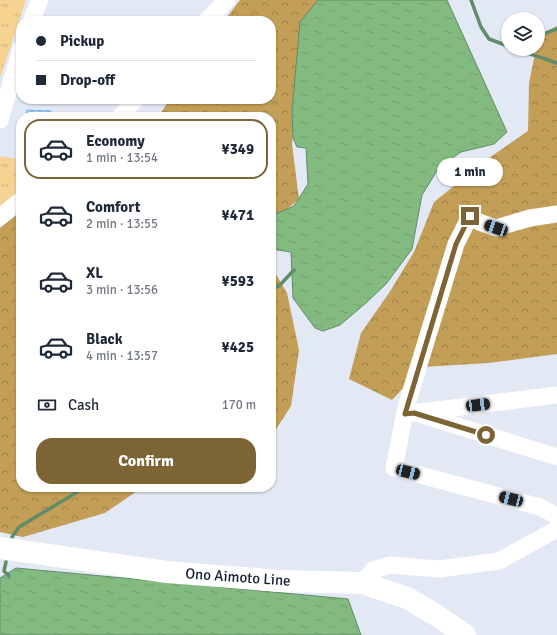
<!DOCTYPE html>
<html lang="en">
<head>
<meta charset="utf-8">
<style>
  body { margin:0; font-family:Signika,sans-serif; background:#f6f6f7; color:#1f2937; height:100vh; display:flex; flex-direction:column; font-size:15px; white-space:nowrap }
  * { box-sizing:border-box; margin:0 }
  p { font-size:13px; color:#747a83 }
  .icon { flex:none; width:22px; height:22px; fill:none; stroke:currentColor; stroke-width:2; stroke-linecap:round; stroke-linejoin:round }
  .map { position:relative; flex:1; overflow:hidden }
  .side { position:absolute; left:16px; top:112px; width:260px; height:380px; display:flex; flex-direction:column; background:#fff; border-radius:16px; box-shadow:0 1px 3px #0004 }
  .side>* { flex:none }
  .guide { position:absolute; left:16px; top:16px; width:260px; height:88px; border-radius:16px; box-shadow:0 1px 3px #0004; display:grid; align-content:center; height:88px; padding:0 20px; background:#fff }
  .buttons { position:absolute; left:501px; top:12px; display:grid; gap:8px }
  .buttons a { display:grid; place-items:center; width:44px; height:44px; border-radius:50%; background:#fff; box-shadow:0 1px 3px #0004; font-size:20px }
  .end { position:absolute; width:18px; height:18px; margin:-9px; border:5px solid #7c6434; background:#fff; box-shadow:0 0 0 2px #fff }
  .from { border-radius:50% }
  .bubble { position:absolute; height:28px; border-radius:14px; background:#fff; box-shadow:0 1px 3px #0004; font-size:13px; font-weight:700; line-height:28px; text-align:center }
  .car { position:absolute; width:12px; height:24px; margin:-12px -6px; border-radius:5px; box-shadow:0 0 3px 1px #0007; background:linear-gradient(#222 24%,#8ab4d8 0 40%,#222 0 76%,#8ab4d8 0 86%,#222 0) }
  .guide b { display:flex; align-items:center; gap:14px; height:38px; font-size:15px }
  .guide b+b { border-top:1px solid #e0e1e3 }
  .guide i { width:10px; height:10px; background:#1f2937 }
  ul { padding:7px 0 0; list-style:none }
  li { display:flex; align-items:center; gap:12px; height:60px; margin:0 8px 6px; padding:0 12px; border:2px solid transparent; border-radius:16px }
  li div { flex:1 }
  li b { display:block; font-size:15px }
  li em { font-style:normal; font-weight:700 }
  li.on { border-color:#7c6434 }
  li>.icon { width:36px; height:36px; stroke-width:1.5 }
  .pay { display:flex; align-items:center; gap:10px; height:44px; padding:0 20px; font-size:15px }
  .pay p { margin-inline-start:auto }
  .cta { display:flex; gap:8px; margin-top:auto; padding:8px 20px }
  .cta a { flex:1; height:46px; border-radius:16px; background:#7c6434; color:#fff; font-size:16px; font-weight:700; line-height:46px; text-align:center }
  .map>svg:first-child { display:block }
</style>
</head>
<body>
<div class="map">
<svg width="557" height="635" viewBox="0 0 557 635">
  <defs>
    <pattern id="grass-tufts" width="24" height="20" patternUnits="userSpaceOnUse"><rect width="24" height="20" fill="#f6d391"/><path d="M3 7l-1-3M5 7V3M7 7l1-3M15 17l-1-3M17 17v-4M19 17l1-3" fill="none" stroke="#d2b57e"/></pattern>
    <pattern id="forest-crowns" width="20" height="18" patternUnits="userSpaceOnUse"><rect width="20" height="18" fill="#c39e56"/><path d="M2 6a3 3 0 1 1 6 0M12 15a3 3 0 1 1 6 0" fill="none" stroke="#9d8048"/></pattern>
    <pattern id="water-ripples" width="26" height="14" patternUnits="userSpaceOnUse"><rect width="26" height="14" fill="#83ba80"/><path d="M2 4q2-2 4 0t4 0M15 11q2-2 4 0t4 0" fill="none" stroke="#709f6f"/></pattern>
    <pattern id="building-cross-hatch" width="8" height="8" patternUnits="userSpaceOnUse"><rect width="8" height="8" fill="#a0cff5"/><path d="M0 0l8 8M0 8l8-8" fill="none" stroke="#89b1d3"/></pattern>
  </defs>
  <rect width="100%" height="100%" fill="#e2e8f4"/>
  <!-- grass -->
  <g fill="url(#grass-tufts)">
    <polygon points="0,0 26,0 0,78"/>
    <polygon points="2,156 21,160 21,192 0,209 0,158"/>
  </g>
  <!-- forest -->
  <g fill="url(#forest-crowns)">
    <polygon points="240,0 328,0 300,61 292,144 299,199 271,223 271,117 158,117 170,99 271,99 271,21 224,21"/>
    <polygon points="557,26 557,354 488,363 423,367 392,400 349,379 361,333 389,293 414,252 434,202 489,158 528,131 529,83 536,49 538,49 538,36"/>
    <polygon points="21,211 21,487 143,487 105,513 23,537 0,532 0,228"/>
    <polygon points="271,266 287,293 299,350 291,406 271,437"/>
  </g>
  <!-- water -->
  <g fill="url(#water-ripples)" stroke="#618c6a">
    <polygon points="318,0 447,0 507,132 494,144 461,152 440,166 422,195 412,249 386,284 366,303 340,325 323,331 315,328 293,298 291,252 271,249 271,216 294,206 308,184 306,148 297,147 293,138 292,111 300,22"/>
    <polygon points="16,568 348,599 361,635 0,635 0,578"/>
  </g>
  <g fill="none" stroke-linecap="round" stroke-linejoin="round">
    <!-- stream -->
    <g stroke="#618c6a" stroke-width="3.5">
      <polyline points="471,0 481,27 489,39 508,46"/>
      <polyline points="538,36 557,29"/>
      <polyline points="516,49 557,63"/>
      <polyline points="271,289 279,286 294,270"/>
      <polyline points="12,537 19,527 74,494 83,487"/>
      <polyline points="6,562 4,571 9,576"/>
    </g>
  </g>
  <!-- building -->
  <g fill="url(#building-cross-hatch)" stroke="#7bb6e4">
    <polygon points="37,99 53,99 52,102"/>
    <polygon points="27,110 51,111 50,117 26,117"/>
  </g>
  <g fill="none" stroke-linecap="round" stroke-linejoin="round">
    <!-- minor -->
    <g stroke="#fff" stroke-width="17">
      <polyline points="31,21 40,0"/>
      <polyline points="206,21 227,0"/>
      <polyline points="120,117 136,99"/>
      <polyline points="0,120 21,49"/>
      <polyline points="557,214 530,218 496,228 479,222 470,216 456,244 406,407 394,468 540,507 557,516"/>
      <polyline points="0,217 21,200"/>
      <polyline points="405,414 557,395"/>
      <polyline points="419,414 557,457"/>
      <polyline points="363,583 373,570 390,565 439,569 499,561 557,529"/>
    </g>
    <!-- major -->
    <polyline stroke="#fff" stroke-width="22" points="0,548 167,572 280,581 363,583 407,598 436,615 465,635"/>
  </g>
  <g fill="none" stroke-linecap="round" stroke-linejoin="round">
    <!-- route -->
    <polyline stroke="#7c6434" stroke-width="5" points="470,216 456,244 405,414 414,413 486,435"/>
  </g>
  <g text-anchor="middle" stroke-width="3" stroke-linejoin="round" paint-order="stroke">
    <!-- street labels -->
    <g font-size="15" fill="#131f35" stroke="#fff">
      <text transform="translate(238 577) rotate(4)" y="5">Ono Aimoto Line</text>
    </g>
  </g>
</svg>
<div class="buttons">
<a><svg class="icon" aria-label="layers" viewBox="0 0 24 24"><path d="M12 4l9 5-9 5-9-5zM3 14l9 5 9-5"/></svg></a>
</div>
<i class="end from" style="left:486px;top:435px"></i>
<i class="end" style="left:470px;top:216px"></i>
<div class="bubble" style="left:437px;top:158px;width:66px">1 min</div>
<i class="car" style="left:496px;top:228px;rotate:289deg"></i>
<i class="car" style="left:478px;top:405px;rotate:83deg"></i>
<i class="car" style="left:408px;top:472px;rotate:104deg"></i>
<i class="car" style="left:511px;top:499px;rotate:284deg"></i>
<div class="guide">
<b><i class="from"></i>Pickup</b>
<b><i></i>Drop-off</b>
</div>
<section class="side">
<ul>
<li class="on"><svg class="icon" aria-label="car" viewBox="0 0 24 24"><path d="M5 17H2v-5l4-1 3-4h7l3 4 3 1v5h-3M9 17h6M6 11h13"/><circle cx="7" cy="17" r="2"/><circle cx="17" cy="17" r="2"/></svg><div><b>Economy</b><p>1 min · 13:54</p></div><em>¥349</em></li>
<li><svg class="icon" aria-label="car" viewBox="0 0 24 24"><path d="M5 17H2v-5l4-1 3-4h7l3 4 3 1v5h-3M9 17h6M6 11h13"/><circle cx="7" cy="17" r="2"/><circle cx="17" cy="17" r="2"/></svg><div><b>Comfort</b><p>2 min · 13:55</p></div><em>¥471</em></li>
<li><svg class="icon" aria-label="car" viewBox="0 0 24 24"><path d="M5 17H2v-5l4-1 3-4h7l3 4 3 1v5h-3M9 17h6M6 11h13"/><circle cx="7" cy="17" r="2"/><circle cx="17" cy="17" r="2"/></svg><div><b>XL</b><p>3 min · 13:56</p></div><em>¥593</em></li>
<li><svg class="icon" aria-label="car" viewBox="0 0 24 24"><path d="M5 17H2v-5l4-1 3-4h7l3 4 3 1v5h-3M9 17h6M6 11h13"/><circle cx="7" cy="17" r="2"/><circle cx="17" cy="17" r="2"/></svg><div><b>Black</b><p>4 min · 13:57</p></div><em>¥425</em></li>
</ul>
<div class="pay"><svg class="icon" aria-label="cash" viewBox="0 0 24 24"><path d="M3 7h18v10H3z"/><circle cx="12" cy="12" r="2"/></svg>Cash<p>170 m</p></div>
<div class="cta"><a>Confirm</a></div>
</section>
</div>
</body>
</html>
